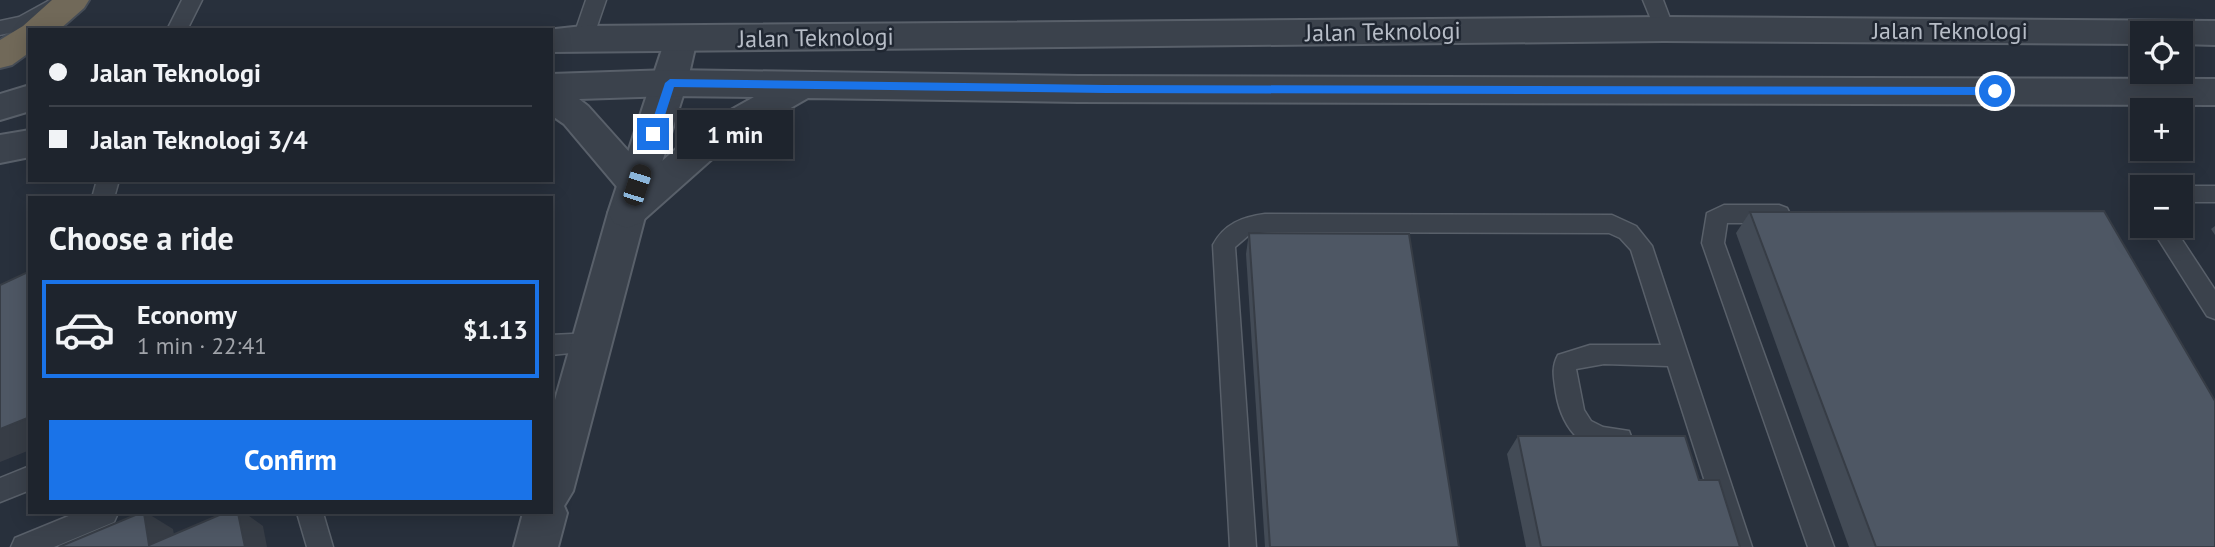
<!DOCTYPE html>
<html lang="en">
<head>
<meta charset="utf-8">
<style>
  body { margin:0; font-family:"PT Sans",sans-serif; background:#2b3039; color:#f1f3f6; height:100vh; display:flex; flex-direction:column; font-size:26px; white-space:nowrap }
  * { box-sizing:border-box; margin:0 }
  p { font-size:23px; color:#a1a4aa }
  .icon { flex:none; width:38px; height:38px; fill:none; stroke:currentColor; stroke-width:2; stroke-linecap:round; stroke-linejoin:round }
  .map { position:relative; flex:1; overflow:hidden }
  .panel { position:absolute; left:28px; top:196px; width:525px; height:318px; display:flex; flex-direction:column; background:#1e242d; border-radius:0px; box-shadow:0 4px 18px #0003,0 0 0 2px #3c4149 }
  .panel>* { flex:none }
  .top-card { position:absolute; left:28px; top:28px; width:525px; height:154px; border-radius:0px; box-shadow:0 4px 18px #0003,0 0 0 2px #3c4149; display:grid; align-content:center; height:154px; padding:0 21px; background:#1e242d }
  .fabs { position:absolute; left:2130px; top:21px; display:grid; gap:14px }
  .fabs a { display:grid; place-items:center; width:63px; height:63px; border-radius:0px; background:#1e242d; box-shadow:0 4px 18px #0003,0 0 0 2px #3c4149; font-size:35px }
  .end { position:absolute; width:32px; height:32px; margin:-16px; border:9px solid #1a73e8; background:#fff; box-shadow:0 0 0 4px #fff }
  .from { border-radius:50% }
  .bubble { position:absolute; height:49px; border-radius:0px; background:#1e242d; box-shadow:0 4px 18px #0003,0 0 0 2px #3c4149; font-size:23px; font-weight:700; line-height:49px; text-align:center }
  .car { position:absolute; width:21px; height:42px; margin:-21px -10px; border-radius:9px; box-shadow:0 0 5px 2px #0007; background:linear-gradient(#222 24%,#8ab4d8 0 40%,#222 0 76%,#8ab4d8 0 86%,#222 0) }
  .top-card b { display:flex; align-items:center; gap:24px; height:66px; font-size:26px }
  .top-card b+b { border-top:2px solid #3c4149 }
  .top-card i { width:18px; height:18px; background:#f1f3f6 }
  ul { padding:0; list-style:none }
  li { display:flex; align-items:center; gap:21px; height:98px; margin:0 14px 10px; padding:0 7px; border:4px solid transparent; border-radius:0px }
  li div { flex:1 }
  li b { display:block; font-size:26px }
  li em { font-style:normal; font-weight:700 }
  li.active { border-color:#1a73e8 }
  li>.icon { width:63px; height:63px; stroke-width:1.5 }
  h2 { padding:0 21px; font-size:32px; line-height:84px }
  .primary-button { display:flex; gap:14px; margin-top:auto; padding:14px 21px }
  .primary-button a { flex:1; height:80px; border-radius:0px; background:#1a73e8; color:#fff; font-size:28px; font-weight:700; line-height:80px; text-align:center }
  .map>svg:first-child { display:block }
</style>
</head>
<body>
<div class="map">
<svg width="2215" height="547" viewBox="0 0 2215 547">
  <rect width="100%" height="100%" fill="#28303c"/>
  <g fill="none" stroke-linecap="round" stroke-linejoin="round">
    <!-- service casing -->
    <g stroke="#59606a" stroke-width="3">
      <g id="service">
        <polygon points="50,0 75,0 72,5 31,28 0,35 0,21 19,17"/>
        <polygon points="182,0 202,0 187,30 167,30"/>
        <polygon points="586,0 606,0 593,38 590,43 576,43 573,38"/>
        <polygon points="1643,0 1663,0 1674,29 1671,34 1657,34"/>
        <polygon points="97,180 119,180 114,198 92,198"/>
        <polygon points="2180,186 2215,186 2215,202 2180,202 2180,187 2175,187"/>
        <polygon points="1724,205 1779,205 1787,208 1790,214 1787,220 1779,223 1727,223 1724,243 1834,547 1808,547 1702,243 1707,213"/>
        <path d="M 1265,214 L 1612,215 L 1636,226 L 1652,246 L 1752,547 L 1726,547 L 1668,366 L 1604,364 L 1576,369 L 1584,410 L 1591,421 L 1603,427 L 1629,431 L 1632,439 L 1629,447 C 1587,462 1562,429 1556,393 C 1554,378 1551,368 1558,355 L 1590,345 L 1661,345 L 1631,250 L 1620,238 L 1609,233 L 1265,232 L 1249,235 L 1235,247 L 1256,547 L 1230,547 L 1213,245 C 1224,224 1242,217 1265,214 Z"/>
        <polygon points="2150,226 2173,226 2215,290 2215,319 2207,316"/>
        <polygon points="592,333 600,336 604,343 600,350 551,355 551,335"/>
        <polygon points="30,466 30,490 0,502 0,478"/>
        <polygon points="76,513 118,513 114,522 54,547 11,547 15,538"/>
        <polygon points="297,513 323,513 333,547 307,547"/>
      </g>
    </g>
    <!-- minor casing -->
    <g stroke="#59606a" stroke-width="4">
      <polygon id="minor" points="680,27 692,31 697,39 687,83 646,213 573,491 564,506 567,513 558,547 514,547 523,513 551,513 551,414 608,213 668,31"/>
    </g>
    <!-- tertiary casing -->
    <g stroke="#59606a" stroke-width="4">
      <g id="tertiary">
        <polygon points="1664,17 2215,21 2215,45 2180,44 2180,33 2142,33 2142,44 1664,41 551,52 551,30 546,30 583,26"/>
        <path d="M 670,70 L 1078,76 L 2215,79 L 2215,105 L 1078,102 L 808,98 L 730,143 L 640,223 L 627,228 L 614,223 L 608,213 L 614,203 L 623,194 L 564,124 L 551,115 L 551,74 ZM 670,96 L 754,97 L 704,125 L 648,173 L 588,106 L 579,99 Z"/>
        <polygon points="30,85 30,111 0,120 0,94"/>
        <polygon points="30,130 30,157 0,163 0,135"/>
      </g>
    </g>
    <!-- motorway casing -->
    <g stroke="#464d57" stroke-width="4">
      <polygon id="motorway" points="52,0 89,0 84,8 59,30 30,30 30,52 12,65 0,68 0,40 23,26"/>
    </g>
    <!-- service -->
    <use href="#service" fill="#3b424c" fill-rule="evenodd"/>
    <!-- minor -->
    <use href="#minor" fill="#3b424c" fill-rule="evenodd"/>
    <!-- tertiary -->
    <use href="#tertiary" fill="#3b424c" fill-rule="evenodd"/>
    <!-- motorway -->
    <use href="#motorway" fill="#716959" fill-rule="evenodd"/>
  </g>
  <!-- wall -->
  <g fill="#434b56">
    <polygon points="1750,212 2215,547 1849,547 1736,233"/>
    <polygon points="2215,226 2215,235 2211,229"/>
    <polygon points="1249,233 1459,547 1265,547 1246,254"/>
    <polygon points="1518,436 1740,547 1526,547 1507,454"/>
  </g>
  <!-- shaded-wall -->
  <g fill="#373d46">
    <polygon points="30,417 30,450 0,462 0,429"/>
    <polygon points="144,513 147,513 173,529 176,547 149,545"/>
    <polygon points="238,513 245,513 263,526 267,547 245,547"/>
  </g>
  <!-- building -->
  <g fill="#4e5764" stroke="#373d46" stroke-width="2">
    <polygon points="2104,211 2215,401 2215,547 1876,547 1750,212"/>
    <polygon points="1249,233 1409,234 1459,547 1270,547"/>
    <polygon points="30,271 30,417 0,429 0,285"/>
    <polygon points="1518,436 1685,436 1699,480 1719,480 1740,547 1541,547"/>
    <polygon points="140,513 144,513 149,545 224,513 238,513 245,547 59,547"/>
  </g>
  <!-- route -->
  <polygon fill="#1a73e8" points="670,79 1105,85 1995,87 2000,91 1995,95 1105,93 674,87 659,134 657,136 650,136 648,134 665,83"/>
  <g text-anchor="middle" stroke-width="5" stroke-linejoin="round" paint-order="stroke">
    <!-- street labels -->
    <g font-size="24" fill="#b7bdc7" stroke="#202732">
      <text x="1950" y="39">Jalan Teknologi</text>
      <text transform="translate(1383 32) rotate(-1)" y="8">Jalan Teknologi</text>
      <text transform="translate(816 38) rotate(-1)" y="8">Jalan Teknologi</text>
    </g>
  </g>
</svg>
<div class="fabs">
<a><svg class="icon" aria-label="locate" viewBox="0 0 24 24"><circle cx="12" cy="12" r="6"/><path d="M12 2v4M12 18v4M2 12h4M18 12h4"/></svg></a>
<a>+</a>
<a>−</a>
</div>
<i class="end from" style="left:1995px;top:91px"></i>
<i class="end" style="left:653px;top:134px"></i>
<div class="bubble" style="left:677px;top:110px;width:116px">1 min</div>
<i class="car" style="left:637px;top:185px;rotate:18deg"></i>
<div class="top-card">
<b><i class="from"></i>Jalan Teknologi</b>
<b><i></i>Jalan Teknologi 3/4</b>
</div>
<section class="panel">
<h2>Choose a ride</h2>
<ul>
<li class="active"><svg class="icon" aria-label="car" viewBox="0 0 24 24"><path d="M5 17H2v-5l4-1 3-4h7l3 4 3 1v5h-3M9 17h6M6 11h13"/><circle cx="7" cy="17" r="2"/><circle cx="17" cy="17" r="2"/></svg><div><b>Economy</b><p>1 min · 22:41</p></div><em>$1.13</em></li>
</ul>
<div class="primary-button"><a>Confirm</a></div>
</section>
</div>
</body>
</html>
